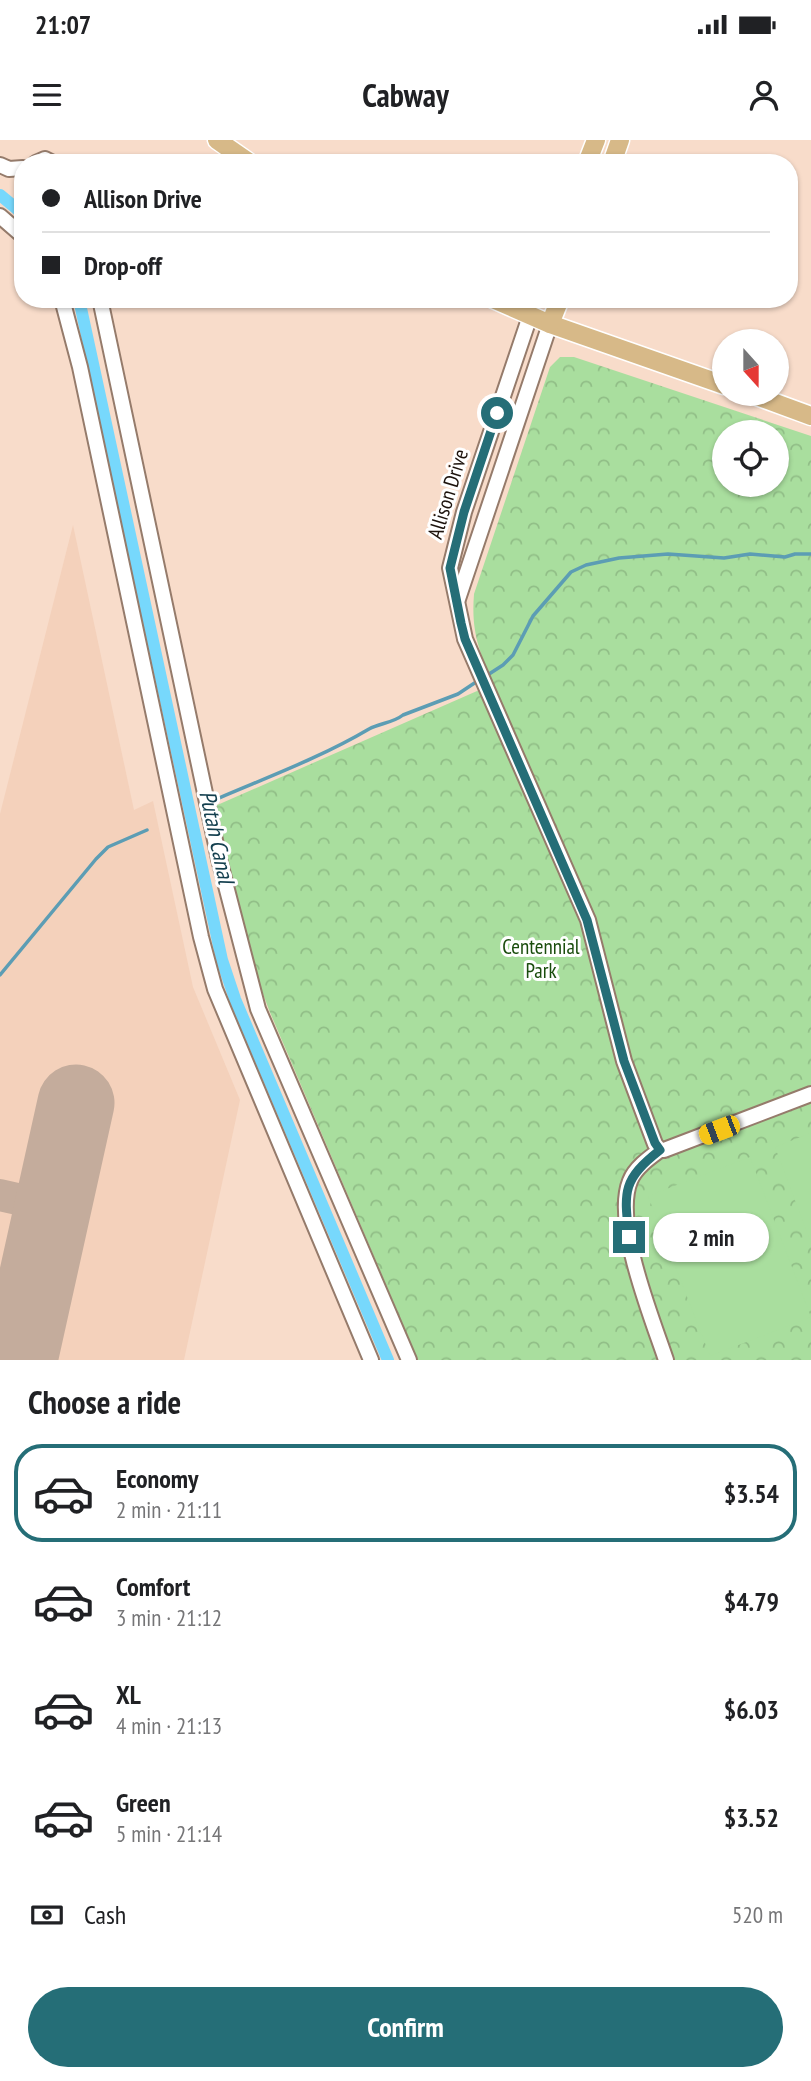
<!DOCTYPE html>
<html lang="en">
<head>
<meta charset="utf-8">
<style>
  body { margin:0; font-family:"PT Sans Narrow",sans-serif; background:#f2f2f2; color:#202124; height:100vh; display:flex; flex-direction:column; font-size:26px; white-space:nowrap }
  * { box-sizing:border-box; margin:0 }
  p { font-size:23px; color:#757577 }
  .icon { flex:none; width:38px; height:38px; fill:none; stroke:currentColor; stroke-width:2; stroke-linecap:round; stroke-linejoin:round }
  .map { position:relative; height:1220px; overflow:hidden }
  .panel { display:flex; flex-direction:column; background:#fff; flex:1 }
  .panel>* { flex:none }
  .banner { position:absolute; left:14px; top:14px; width:784px; height:154px; border-radius:28px; box-shadow:0 2px 5px #0004; display:grid; align-content:center; height:154px; padding:0 28px; background:#fff }
  .needle { width:46px; rotate:159deg }
  .controls { position:absolute; left:712px; top:189px; display:grid; gap:14px }
  .controls a { display:grid; place-items:center; width:77px; height:77px; border-radius:50%; background:#fff; box-shadow:0 2px 5px #0004; font-size:35px }
  .end { position:absolute; width:32px; height:32px; margin:-16px; border:9px solid #256e77; background:#fff; box-shadow:0 0 0 4px #fff }
  .from { border-radius:50% }
  .bubble { position:absolute; height:49px; border-radius:24px; background:#fff; box-shadow:0 2px 5px #0004; font-size:23px; font-weight:700; line-height:49px; text-align:center }
  .car { position:absolute; width:21px; height:42px; margin:-21px -10px; border-radius:9px; box-shadow:0 0 5px 2px #0007; background:linear-gradient(#f5c518 24%,#345 0 40%,#f5c518 0 76%,#345 0 86%,#f5c518 0) }
  .banner b { display:flex; align-items:center; gap:24px; height:66px; font-size:26px }
  .banner b+b { border-top:2px solid #e0e0e0 }
  .banner i { width:18px; height:18px; background:#202124 }
  ul { padding:0; list-style:none }
  li { display:flex; align-items:center; gap:21px; height:98px; margin:0 14px 10px; padding:0 14px; border:4px solid transparent; border-radius:28px }
  li div { flex:1 }
  li b { display:block; font-size:26px }
  li em { font-style:normal; font-weight:700 }
  li.active { border-color:#256e77 }
  li>.icon { width:63px; height:63px; stroke-width:1.5 }
  h2 { padding:0 28px; font-size:32px; line-height:84px }
  .pay { display:flex; align-items:center; gap:18px; height:77px; padding:0 28px; font-size:26px }
  .pay p { margin-inline-start:auto }
  .primary-button { display:flex; gap:14px; margin-top:auto; padding:14px 28px }
  .primary-button a { flex:1; height:80px; border-radius:42px; background:#256e77; color:#fff; font-size:28px; font-weight:700; line-height:80px; text-align:center }
  .status { display:flex; justify-content:space-between; align-items:center; height:49px; padding:0 35px; background:#fff; direction:ltr }
  .status svg { height:19px; fill:currentColor }
  header { display:flex; justify-content:space-between; align-items:center; height:91px; padding:0 28px; background:#fff; font-size:32px; font-weight:700 }
  .map>svg:first-child { display:block }
</style>
</head>
<body>
<div class="status"><b>21:07</b><svg viewBox="0 0 49 12"><path d="M0 12V9h3v3zM5 12V6h3v6zM10 12V3h3v9zM15 12V0h3v12zM26 1h20v11H26zM47 4h2v5h-2z"/></svg></div>
<header><svg class="icon" aria-label="menu" viewBox="0 0 24 24"><path d="M4 6h16M4 12h16M4 18h16"/></svg>Cabway<svg class="icon" aria-label="person" viewBox="0 0 24 24"><circle cx="12" cy="8" r="4"/><path d="M4 21q1-7 8-7t8 7"/></svg></header>
<div class="map">
<svg width="811" height="1220" viewBox="0 0 811 1220">
  <defs>
    <pattern id="park-crowns" width="20" height="18" patternUnits="userSpaceOnUse" patternTransform="scale(1.75)"><rect width="20" height="18" fill="#a9de9e"/><path d="M2 6a3 3 0 1 1 6 0M12 15a3 3 0 1 1 6 0" fill="none" stroke="#91be87"/></pattern>
  </defs>
  <rect width="100%" height="100%" fill="#f8dcca"/>
  <!-- built -->
  <polygon fill="#f4d1bb" points="73,385 134,670 153,661 193,847 240,960 184,1220 0,1220 0,674"/>
  <!-- park -->
  <path fill="url(#park-crowns)" fill-rule="evenodd" d="M 560,217 L 574,217 L 811,296 L 811,1220 L 418,1220 L 269,870 L 247,811 L 215,666 L 493,544 C 479,510 471,492 474,454 L 550,227 ZM 724,292 L 777,292 L 777,345 L 724,345 Z"/>
  <!-- pitch -->
  <g fill="#a9de9e">
    <polygon points="811,993 811,1103 775,1007"/>
    <polygon points="750,1017 811,1177 710,1216 648,1056"/>
  </g>
  <g fill="none" stroke-linecap="round" stroke-linejoin="round">
    <!-- stream -->
    <g stroke="#5c9db4" stroke-width="3.5">
      <polyline points="486,536 503,525 513,515 533,476 571,432 586,425 619,418 668,414 724,418 750,414 785,417 795,414 811,414"/>
      <path d="M 212,661 C 265,638 320,618 369,589 C 380,583 393,583 403,575 L 458,554 L 479,540"/>
      <polyline points="0,835 96,719 108,707 147,690"/>
    </g>
    <!-- canal -->
    <g stroke="#77d8fc" stroke-width="12">
      <polyline points="0,55 23,74"/>
      <polyline points="79,159 222,820 235,859 388,1220"/>
    </g>
    <!-- taxiway -->
    <polyline stroke="#c4ac9c" stroke-width="32" points="0,1055 53,1067"/>
    <!-- runway -->
    <polyline stroke="#c4ac9c" stroke-width="77" points="19,1220 76,963"/>
    <!-- minor casing -->
    <g stroke="#957b6b" stroke-width="18">
      <g id="minor">
        <polyline points="36,23 45,19 53,23"/>
        <polyline points="0,25 9,29 23,28"/>
        <polyline points="0,76 23,96"/>
        <polyline points="62,159 80,227 201,797 215,849 371,1220"/>
        <polyline points="100,159 219,719 258,869 409,1220"/>
        <polyline points="530,176 464,372 450,428 465,499 588,780 624,921 655,1004 660,1010 664,1010 811,954"/>
        <polyline points="458,459 550,184"/>
        <path d="M 660,1010 C 649,1018 635,1028 630,1041 C 613,1083 652,1178 666,1220"/>
      </g>
    </g>
    <!-- major casing -->
    <g stroke="#fff" stroke-width="21">
      <g id="major">
        <polyline points="217,0 250,23"/>
        <polyline points="587,23 596,0"/>
        <polyline points="612,23 620,0"/>
        <polyline points="493,159 550,184 724,245"/>
        <polyline points="550,184 560,159"/>
        <polyline points="751,254 811,276"/>
      </g>
    </g>
    <!-- minor -->
    <use href="#minor" stroke="#fff" stroke-width="14"/>
    <!-- major -->
    <use href="#major" stroke="#d7b988" stroke-width="18"/>
  </g>
  <g fill="none" stroke-linecap="round" stroke-linejoin="round">
    <!-- route -->
    <path stroke="#256e77" stroke-width="9" d="M 497,273 L 464,372 L 450,428 L 461,483 L 465,499 L 587,780 L 624,921 L 655,1003 L 660,1010 C 622,1040 624,1051 629,1097"/>
  </g>
  <g text-anchor="middle" stroke-width="6" stroke-linejoin="round" paint-order="stroke">
    <!-- street labels -->
    <g font-size="21" fill="#1d130d" stroke="#fff">
      <text transform="translate(448 354) rotate(-73)" y="7">Allison Drive</text>
    </g>
    <!-- park labels -->
    <g font-size="21" fill="#1a4d0d" stroke="#fff">
      <text x="541" y="814">Centennial<tspan x="541" dy="24">Park</tspan></text>
    </g>
    <!-- water labels -->
    <g font-size="23" font-style="italic" fill="#133f4e" stroke="#fff">
      <text transform="translate(217 697) rotate(78)" y="8">Putah Canal</text>
    </g>
  </g>
</svg>
<div class="controls">
<a><svg class="needle" viewBox="-14 -14 28 28"><path d="M0-13l5 13h-10z" fill="#e53935"/><path d="M0 13l5-13h-10z" fill="#757577"/></svg></a>
<a><svg class="icon" aria-label="locate" viewBox="0 0 24 24"><circle cx="12" cy="12" r="6"/><path d="M12 2v4M12 18v4M2 12h4M18 12h4"/></svg></a>
</div>
<i class="end from" style="left:497px;top:273px"></i>
<i class="end" style="left:629px;top:1097px"></i>
<div class="bubble" style="left:653px;top:1073px;width:116px">2 min</div>
<i class="car" style="left:719px;top:990px;rotate:249deg"></i>
<div class="banner">
<b><i class="from"></i>Allison Drive</b>
<b><i></i>Drop-off</b>
</div>
</div>
<section class="panel">
<h2>Choose a ride</h2>
<ul>
<li class="active"><svg class="icon" aria-label="car" viewBox="0 0 24 24"><path d="M5 17H2v-5l4-1 3-4h7l3 4 3 1v5h-3M9 17h6M6 11h13"/><circle cx="7" cy="17" r="2"/><circle cx="17" cy="17" r="2"/></svg><div><b>Economy</b><p>2 min · 21:11</p></div><em>$3.54</em></li>
<li><svg class="icon" aria-label="car" viewBox="0 0 24 24"><path d="M5 17H2v-5l4-1 3-4h7l3 4 3 1v5h-3M9 17h6M6 11h13"/><circle cx="7" cy="17" r="2"/><circle cx="17" cy="17" r="2"/></svg><div><b>Comfort</b><p>3 min · 21:12</p></div><em>$4.79</em></li>
<li><svg class="icon" aria-label="car" viewBox="0 0 24 24"><path d="M5 17H2v-5l4-1 3-4h7l3 4 3 1v5h-3M9 17h6M6 11h13"/><circle cx="7" cy="17" r="2"/><circle cx="17" cy="17" r="2"/></svg><div><b>XL</b><p>4 min · 21:13</p></div><em>$6.03</em></li>
<li><svg class="icon" aria-label="car" viewBox="0 0 24 24"><path d="M5 17H2v-5l4-1 3-4h7l3 4 3 1v5h-3M9 17h6M6 11h13"/><circle cx="7" cy="17" r="2"/><circle cx="17" cy="17" r="2"/></svg><div><b>Green</b><p>5 min · 21:14</p></div><em>$3.52</em></li>
</ul>
<div class="pay"><svg class="icon" aria-label="cash" viewBox="0 0 24 24"><path d="M3 7h18v10H3z"/><circle cx="12" cy="12" r="2"/></svg>Cash<p>520 m</p></div>
<div class="primary-button"><a>Confirm</a></div>
</section>
</body>
</html>
